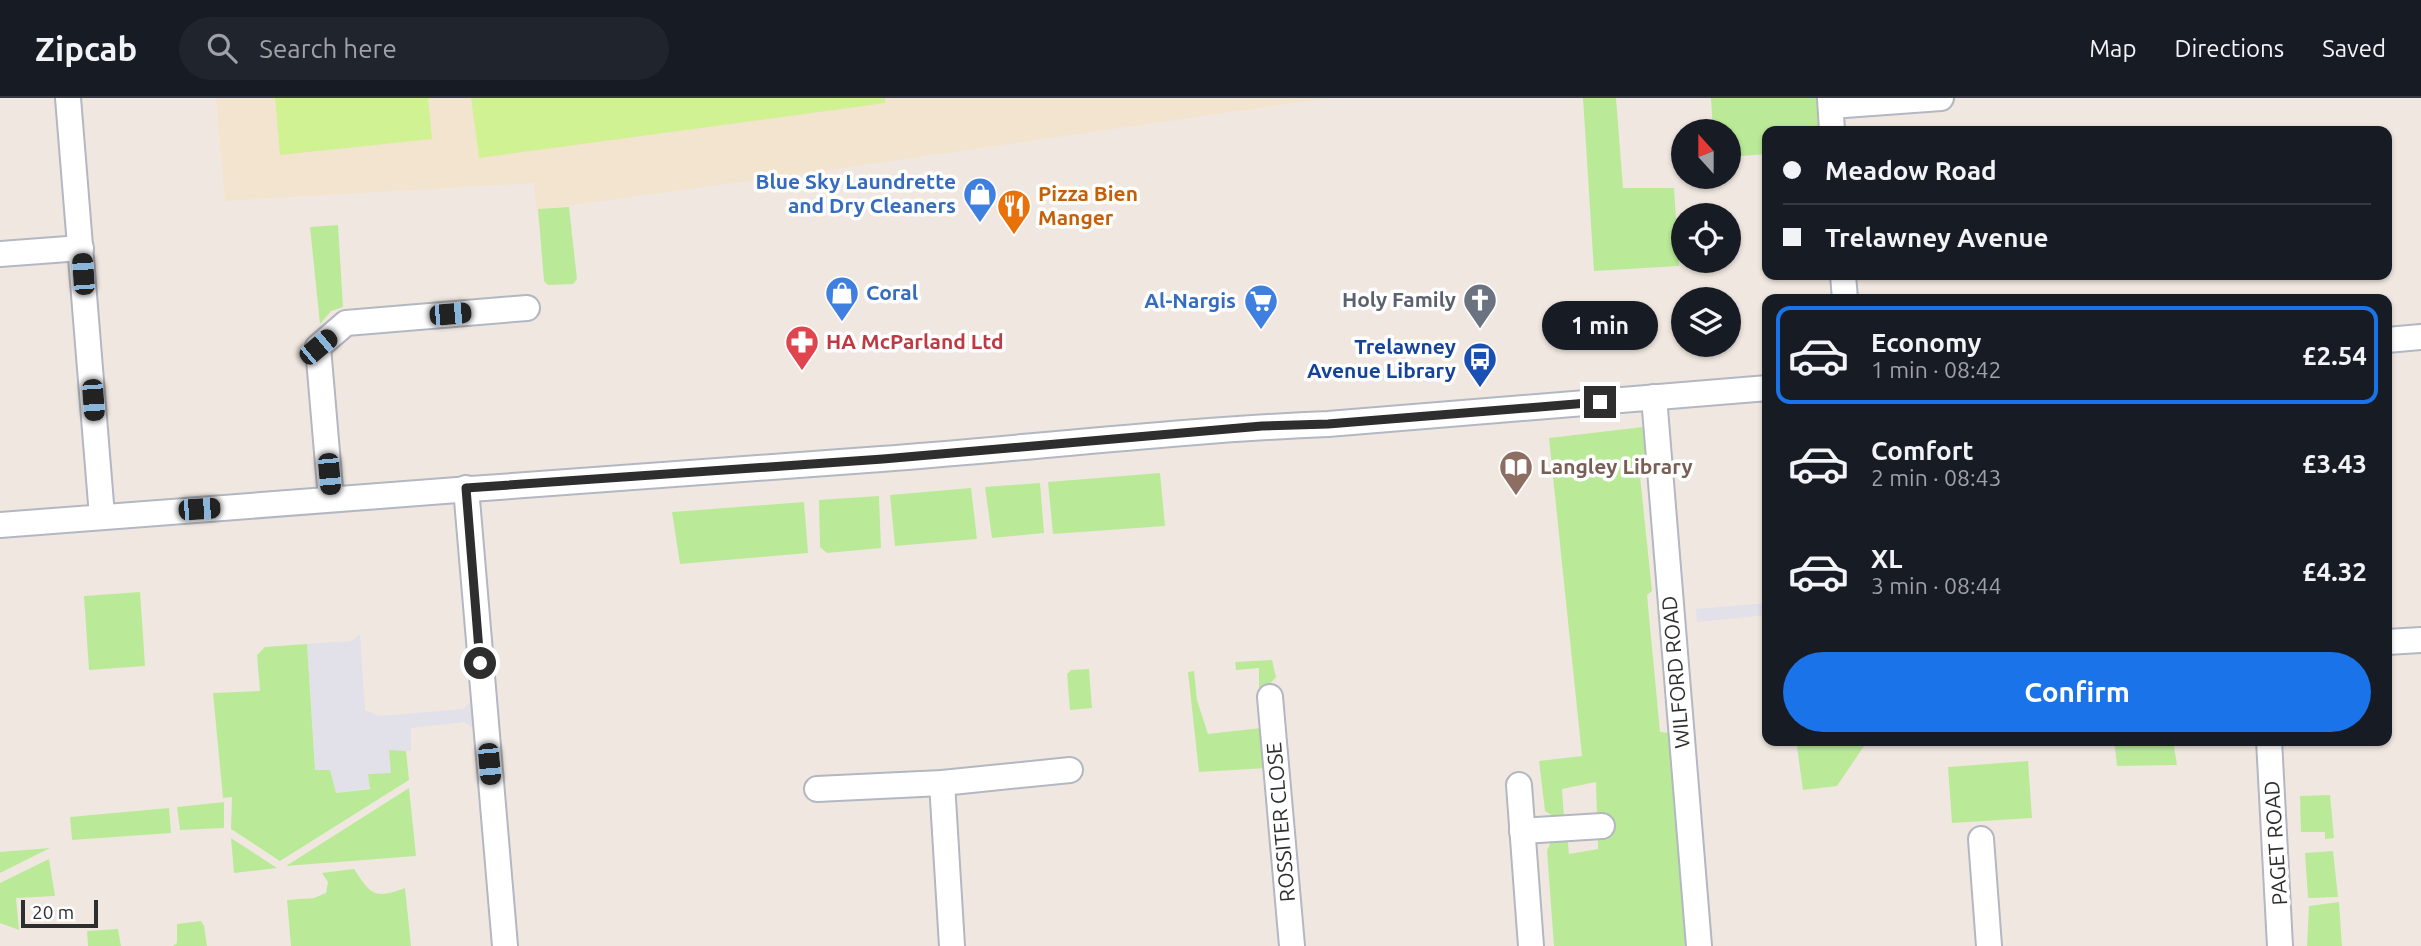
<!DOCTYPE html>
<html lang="en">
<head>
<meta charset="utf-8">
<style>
  body { margin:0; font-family:Ubuntu,sans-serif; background:#20242c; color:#f1f3f6; height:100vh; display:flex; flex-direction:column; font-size:26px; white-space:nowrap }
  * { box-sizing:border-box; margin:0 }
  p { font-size:23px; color:#9ea1a6 }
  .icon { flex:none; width:38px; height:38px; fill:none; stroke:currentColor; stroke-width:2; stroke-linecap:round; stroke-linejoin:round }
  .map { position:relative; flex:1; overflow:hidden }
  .drawer { position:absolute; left:1762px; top:196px; width:630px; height:452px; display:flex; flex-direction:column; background:#171b24; border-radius:14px; box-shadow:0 2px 5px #0004 }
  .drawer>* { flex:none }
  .guide { position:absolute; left:1762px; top:28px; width:630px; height:154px; border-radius:14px; box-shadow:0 2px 5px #0004; display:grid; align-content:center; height:154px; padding:0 21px; background:#171b24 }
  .needle { width:46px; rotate:339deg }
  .fabs { position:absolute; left:1671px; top:21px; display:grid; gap:14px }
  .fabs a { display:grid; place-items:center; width:70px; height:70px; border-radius:50%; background:#171b24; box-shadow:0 2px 5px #0004; font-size:35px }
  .scale { position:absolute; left:21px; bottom:18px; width:77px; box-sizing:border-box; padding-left:7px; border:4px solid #2e2e2e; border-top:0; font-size:19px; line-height:24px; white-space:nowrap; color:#2e2e2e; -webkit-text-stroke:5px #fff; paint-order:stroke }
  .end { position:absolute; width:32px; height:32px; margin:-16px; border:9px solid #2e2e2e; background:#fff; box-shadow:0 0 0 4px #fff }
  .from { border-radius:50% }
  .bubble { position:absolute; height:49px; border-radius:24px; background:#171b24; box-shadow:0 2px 5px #0004; font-size:23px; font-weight:600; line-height:49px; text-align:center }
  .car { position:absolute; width:21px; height:42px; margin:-21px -10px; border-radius:9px; box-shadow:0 0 5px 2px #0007; background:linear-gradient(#222 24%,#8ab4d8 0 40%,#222 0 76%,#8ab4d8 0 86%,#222 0) }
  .guide b { display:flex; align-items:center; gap:24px; height:66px; font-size:26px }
  .guide b+b { border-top:2px solid #363941 }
  .guide i { width:18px; height:18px; background:#f1f3f6 }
  ul { padding:12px 0 0; list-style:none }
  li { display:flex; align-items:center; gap:21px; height:98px; margin:0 14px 10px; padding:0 7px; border:4px solid transparent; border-radius:14px }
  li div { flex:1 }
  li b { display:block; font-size:26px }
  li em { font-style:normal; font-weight:600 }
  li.current { border-color:#1a73e8 }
  li>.icon { width:63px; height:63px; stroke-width:1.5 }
  .cta { display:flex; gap:14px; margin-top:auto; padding:14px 21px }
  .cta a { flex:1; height:80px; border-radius:42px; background:#1a73e8; color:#fff; font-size:28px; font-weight:600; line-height:80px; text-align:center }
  header { display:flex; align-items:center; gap:42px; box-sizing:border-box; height:98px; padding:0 35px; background:#171b24; border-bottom:2px solid #363941 }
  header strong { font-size:33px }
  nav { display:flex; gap:38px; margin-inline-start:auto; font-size:24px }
  .search { width:490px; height:63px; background:#20242c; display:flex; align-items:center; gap:18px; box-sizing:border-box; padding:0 24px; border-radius:38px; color:#9ea1a6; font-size:26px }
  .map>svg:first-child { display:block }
</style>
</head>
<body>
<header>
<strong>Zipcab</strong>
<div class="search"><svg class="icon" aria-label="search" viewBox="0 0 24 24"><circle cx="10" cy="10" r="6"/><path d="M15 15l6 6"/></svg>Search here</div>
<nav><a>Map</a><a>Directions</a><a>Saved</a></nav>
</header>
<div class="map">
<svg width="2421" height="848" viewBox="0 0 2421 848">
  <rect width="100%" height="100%" fill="#f0e8e0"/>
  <!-- industrial -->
  <g fill="#e2e0e8">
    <polygon points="1767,505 1767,517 1697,524 1696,511"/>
    <polygon points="360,536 365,612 379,618 463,611 470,605 476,632 464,624 411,630 411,653 389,653 392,675 368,676 370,690 336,695 315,672 307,546 351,543"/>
  </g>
  <!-- education -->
  <polygon fill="#f2e4ce" points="216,0 1329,0 801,76 536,112 534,85 225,103"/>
  <!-- green -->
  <g fill="#baea98">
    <polygon points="1583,0 1616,0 1623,90 1674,90 1679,168 1594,173"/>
    <polygon points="1711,0 1821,0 1823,33 1768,33 1767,56 1729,59 1729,33 1713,33"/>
    <polygon points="569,109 577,181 573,186 548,187 544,183 538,111"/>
    <polygon points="338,127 343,209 331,213 320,226 310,129"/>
    <polygon points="1643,329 1650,338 1651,368 1639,369 1652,493 1647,497 1660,634 1679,636 1694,848 1554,848 1547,753 1552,741 1567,735 1569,756 1598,751 1596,684 1562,691 1564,719 1553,718 1545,713 1539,663 1582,658 1549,340"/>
    <polygon points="1160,375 1165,428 1053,436 1048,384"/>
    <polygon points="1040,385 1044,435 992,440 985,389"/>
    <polygon points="971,390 977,441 895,448 890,397"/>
    <polygon points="879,398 881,450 827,455 820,449 819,402"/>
    <polygon points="804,404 808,455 680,466 672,414"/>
    <polygon points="140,494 145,568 89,572 84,498"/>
    <polygon points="307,546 315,672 330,672 336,695 370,691 368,676 391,675 389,652 406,653 409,682 280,763 231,731 232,699 223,700 213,595 260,593 257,557 265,549"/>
    <polygon points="1272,562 1276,579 1268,588 1259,591 1259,570 1236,572 1235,564"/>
    <polygon points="1089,571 1092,610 1070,612 1067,576 1071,572"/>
    <polygon points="1194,573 1197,602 1208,636 1261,630 1283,669 1199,674 1188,574"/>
    <polygon points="1796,642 1868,642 1837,688 1803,692"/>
    <polygon points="2114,642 2173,642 2177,667 2117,668"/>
    <polygon points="2028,663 2032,720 1952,725 1948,669"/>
    <polygon points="409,690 416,758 286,768"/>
    <polygon points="2330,697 2334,740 2325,741 2325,734 2301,734 2300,698"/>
    <polygon points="224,704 224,730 180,732 177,709"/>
    <polygon points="169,710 171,735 72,742 70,719"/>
    <polygon points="231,740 277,770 234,775"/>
    <polygon points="50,750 0,775 0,754"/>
    <polygon points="2333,753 2338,799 2308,800 2305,755"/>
    <polygon points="49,761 55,798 16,800 19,832 0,825 0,785"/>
    <path d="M 354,771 C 371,796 373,802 405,790 L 411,848 L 291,848 L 287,802 L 314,800 L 326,795 L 328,784 L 322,775 Z"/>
    <polygon points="2339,804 2342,848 2307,848 2309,808"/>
    <polygon points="201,823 204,828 207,848 173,848 177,845 177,826"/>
    <polygon points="118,831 121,848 88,848 87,833"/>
  </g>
  <!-- pitch -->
  <g fill="#d1f293">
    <polygon points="275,0 428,0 432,41 280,57"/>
    <polygon points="471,0 885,0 885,5 479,60"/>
  </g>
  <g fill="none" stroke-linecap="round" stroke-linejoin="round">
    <!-- street casing -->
    <g stroke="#b3b7c2" stroke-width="28">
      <g id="street">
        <polyline points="68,0 102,418"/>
        <polyline points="1830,0 1832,33"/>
        <polyline points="1831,8 1941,0"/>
        <polyline points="0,156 81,150"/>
        <polyline points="1843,177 1845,201"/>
        <polyline points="2387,242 2421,239"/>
        <polyline points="1654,299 1699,848"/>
        <polyline points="466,390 505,848"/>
        <polyline points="331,401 318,249 346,225 527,210"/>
        <path d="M 0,427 C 294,403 587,383 881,361 C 1030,350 1179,332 1328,326 L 1768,290"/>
        <polyline points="2387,544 2421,542"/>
        <polyline points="1270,599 1292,848"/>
        <polyline points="2269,642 2280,848"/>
        <polyline points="942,685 952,848"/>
        <polyline points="1519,687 1531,848"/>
        <polyline points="817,691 942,685 1070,672"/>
        <polyline points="1522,733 1602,728"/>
        <polyline points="1981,741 1989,848"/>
      </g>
    </g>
    <!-- street -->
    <use href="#street" stroke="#fff" stroke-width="24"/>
  </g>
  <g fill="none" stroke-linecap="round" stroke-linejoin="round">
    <!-- route -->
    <polyline stroke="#2e2e2e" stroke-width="9" points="480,565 466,390 883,361 1262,328 1328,326 1600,304"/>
  </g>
  <!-- icons -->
  <defs>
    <g id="shop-pin" transform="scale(1.75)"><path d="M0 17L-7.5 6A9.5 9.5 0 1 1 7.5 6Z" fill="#3f7fe0" stroke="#fff"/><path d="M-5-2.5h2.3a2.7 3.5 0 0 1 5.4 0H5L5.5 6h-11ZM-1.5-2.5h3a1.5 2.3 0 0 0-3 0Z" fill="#fff"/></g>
    <g id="restaurant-pin" transform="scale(1.75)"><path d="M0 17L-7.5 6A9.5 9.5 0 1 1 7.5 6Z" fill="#e8710a" stroke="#fff"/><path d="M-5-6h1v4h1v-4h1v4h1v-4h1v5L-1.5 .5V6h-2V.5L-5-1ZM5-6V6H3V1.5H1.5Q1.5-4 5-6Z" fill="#fff"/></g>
    <g id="church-pin" transform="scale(1.75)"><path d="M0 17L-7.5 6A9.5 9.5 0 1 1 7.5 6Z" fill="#6b7280" stroke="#fff"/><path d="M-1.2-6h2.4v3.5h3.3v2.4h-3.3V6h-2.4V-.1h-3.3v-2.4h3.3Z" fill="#fff"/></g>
    <g id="supermarket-pin" transform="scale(1.75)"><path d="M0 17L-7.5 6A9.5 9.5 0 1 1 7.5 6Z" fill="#3f7fe0" stroke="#fff"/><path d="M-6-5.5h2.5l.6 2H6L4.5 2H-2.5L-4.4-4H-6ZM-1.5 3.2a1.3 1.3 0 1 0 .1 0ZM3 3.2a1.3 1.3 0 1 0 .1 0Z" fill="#fff"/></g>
    <g id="pharmacy-pin" transform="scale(1.75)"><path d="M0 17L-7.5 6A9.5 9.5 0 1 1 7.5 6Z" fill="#e0444e" stroke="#fff"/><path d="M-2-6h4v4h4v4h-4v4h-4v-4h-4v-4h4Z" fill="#fff"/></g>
    <g id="bus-pin" transform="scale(1.75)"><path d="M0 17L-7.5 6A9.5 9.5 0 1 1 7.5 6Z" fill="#1a4fb4" stroke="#fff"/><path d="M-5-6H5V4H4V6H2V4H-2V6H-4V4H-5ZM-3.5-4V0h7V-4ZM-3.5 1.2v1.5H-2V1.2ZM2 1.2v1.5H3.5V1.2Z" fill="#fff"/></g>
    <g id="library-pin" transform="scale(1.75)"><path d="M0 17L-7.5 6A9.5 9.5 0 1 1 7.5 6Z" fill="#8d6e63" stroke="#fff"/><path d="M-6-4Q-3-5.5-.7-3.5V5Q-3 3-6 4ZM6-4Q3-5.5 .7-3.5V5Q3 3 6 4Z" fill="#fff"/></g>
  </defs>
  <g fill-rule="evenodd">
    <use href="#shop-pin" x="980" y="96"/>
    <use href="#restaurant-pin" x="1014" y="108"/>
    <use href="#shop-pin" x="842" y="195"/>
    <use href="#church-pin" x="1480" y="202"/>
    <use href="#supermarket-pin" x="1261" y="203"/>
    <use href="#pharmacy-pin" x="802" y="244"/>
    <use href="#bus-pin" x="1480" y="261"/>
    <use href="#library-pin" x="1516" y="369"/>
  </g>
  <g text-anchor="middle" stroke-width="7" stroke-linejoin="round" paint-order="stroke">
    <!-- shop labels -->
    <g font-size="21" font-weight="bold" fill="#366cbe" stroke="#fff" text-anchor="end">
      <text x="956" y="91">Blue Sky Laundrette<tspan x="956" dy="24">and Dry Cleaners</tspan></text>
      <text x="866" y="202" text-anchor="start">Coral</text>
      <text x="1236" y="210">Al-Nargis</text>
    </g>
    <!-- food labels -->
    <g font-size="21" font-weight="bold" fill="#c56008" stroke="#fff" text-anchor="start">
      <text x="1038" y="103">Pizza Bien<tspan x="1038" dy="24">Manger</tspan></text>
    </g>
    <!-- worship labels -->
    <g font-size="21" font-weight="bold" fill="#5b616d" stroke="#fff" text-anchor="end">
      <text x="1456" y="209">Holy Family</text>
    </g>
    <!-- health labels -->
    <g font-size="21" font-weight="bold" fill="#be3a42" stroke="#fff" text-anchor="start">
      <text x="826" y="251">HA McParland Ltd</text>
    </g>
    <!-- transit labels -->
    <g font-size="21" font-weight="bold" fill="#164399" stroke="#fff" text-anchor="end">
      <text x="1456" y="256">Trelawney<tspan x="1456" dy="24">Avenue Library</tspan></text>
    </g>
    <!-- education labels -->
    <g font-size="21" font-weight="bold" fill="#785e54" stroke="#fff" text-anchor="start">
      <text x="1540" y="376">Langley Library</text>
    </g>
    <!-- street labels -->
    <g font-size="21" fill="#2e2e2e" stroke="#fff">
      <text transform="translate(1676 574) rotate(-95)" y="7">WILFORD ROAD</text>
      <text transform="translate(1281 724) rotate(-95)" y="7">ROSSITER CLOSE</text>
      <text transform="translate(2276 745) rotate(-94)" y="7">PAGET ROAD</text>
    </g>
  </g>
</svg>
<div class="fabs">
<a><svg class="needle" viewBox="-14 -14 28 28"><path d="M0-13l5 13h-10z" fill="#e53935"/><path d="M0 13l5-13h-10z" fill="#9ea1a6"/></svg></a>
<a><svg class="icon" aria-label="locate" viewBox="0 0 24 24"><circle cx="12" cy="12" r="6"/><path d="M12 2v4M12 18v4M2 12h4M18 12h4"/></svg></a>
<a><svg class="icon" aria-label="layers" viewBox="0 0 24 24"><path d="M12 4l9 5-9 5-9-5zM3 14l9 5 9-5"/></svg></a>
</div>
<div class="scale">20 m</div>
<i class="end from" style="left:480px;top:565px"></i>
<i class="end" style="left:1600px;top:304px"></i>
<div class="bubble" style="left:1542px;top:203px;width:116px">1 min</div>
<i class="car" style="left:83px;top:176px;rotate:356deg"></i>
<i class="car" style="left:450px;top:216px;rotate:85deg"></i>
<i class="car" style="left:318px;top:249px;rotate:50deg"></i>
<i class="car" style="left:93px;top:302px;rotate:176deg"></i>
<i class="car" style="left:329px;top:376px;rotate:175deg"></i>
<i class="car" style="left:199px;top:411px;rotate:86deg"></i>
<i class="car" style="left:489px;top:666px;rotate:175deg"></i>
<div class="guide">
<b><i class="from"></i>Meadow Road</b>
<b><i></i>Trelawney Avenue</b>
</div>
<section class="drawer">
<ul>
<li class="current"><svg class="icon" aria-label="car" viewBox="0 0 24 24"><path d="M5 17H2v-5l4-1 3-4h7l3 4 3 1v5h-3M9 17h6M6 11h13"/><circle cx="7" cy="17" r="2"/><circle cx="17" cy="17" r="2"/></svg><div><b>Economy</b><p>1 min · 08:42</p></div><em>£2.54</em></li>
<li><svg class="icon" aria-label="car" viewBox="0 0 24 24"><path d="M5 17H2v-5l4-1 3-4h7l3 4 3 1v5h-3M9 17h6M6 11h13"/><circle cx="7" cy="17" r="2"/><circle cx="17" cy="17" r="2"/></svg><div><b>Comfort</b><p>2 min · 08:43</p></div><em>£3.43</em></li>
<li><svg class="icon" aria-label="car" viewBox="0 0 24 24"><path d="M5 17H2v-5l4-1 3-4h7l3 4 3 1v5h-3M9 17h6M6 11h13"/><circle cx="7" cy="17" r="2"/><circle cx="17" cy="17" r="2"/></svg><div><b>XL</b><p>3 min · 08:44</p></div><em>£4.32</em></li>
</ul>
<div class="cta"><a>Confirm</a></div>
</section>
</div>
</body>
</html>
